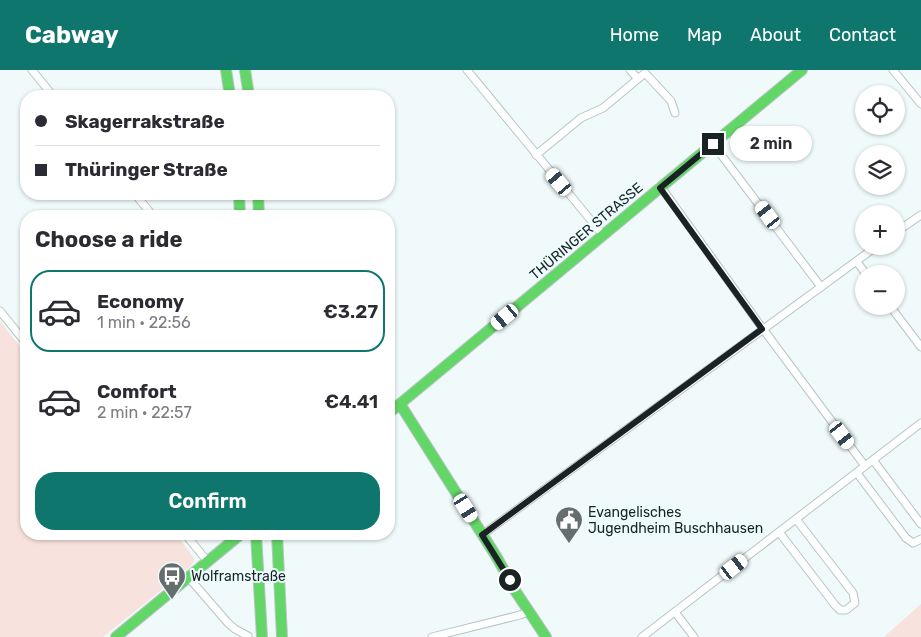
<!DOCTYPE html>
<html lang="en">
<head>
<meta charset="utf-8">
<style>
  body { margin:0; font-family:Rubik,sans-serif; background:#f2f2f3; color:#2b2b33; height:100vh; display:flex; flex-direction:column; font-size:19px; white-space:nowrap }
  * { box-sizing:border-box; margin:0 }
  p { font-size:16px; color:#7c7c81 }
  .icon { flex:none; width:28px; height:28px; fill:none; stroke:currentColor; stroke-width:2; stroke-linecap:round; stroke-linejoin:round }
  .map { position:relative; flex:1; overflow:hidden }
  .details { position:absolute; left:20px; top:140px; width:375px; height:330px; display:flex; flex-direction:column; background:#fff; border-radius:20px; box-shadow:0 1px 4px #0004 }
  .details>* { flex:none }
  .hud { position:absolute; left:20px; top:20px; width:375px; height:110px; border-radius:20px; box-shadow:0 1px 4px #0004; display:grid; align-content:center; height:110px; padding:0 15px; background:#fff }
  .buttons { position:absolute; left:855px; top:15px; display:grid; gap:10px }
  .buttons a { display:grid; place-items:center; width:50px; height:50px; border-radius:50%; background:#fff; box-shadow:0 1px 4px #0004; font-size:25px }
  .end { position:absolute; width:22px; height:22px; margin:-11px; border:6px solid #1a2324; background:#fff; box-shadow:0 0 0 2px #fff }
  .from { border-radius:50% }
  .bubble { position:absolute; height:35px; border-radius:18px; background:#fff; box-shadow:0 1px 4px #0004; font-size:16px; font-weight:600; line-height:35px; text-align:center }
  .car { position:absolute; width:15px; height:30px; margin:-15px -8px; border-radius:6px; box-shadow:0 0 4px 1px #0007; background:linear-gradient(#fff 24%,#345 0 40%,#fff 0 76%,#345 0 86%,#fff 0) }
  .hud b { display:flex; align-items:center; gap:18px; height:48px; font-size:19px }
  .hud b+b { border-top:1px solid #e1e1e2 }
  .hud i { width:12px; height:12px; background:#2b2b33 }
  ul { padding:0; list-style:none }
  li { display:flex; align-items:center; gap:15px; height:82px; margin:0 10px 8px; padding:0 5px; border:2px solid transparent; border-radius:20px }
  li div { flex:1 }
  li b { display:block; font-size:19px }
  li em { font-style:normal; font-weight:600 }
  li.selected { border-color:#0f766e }
  li>.icon { width:45px; height:45px; stroke-width:1.5 }
  h2 { padding:0 15px; font-size:22px; line-height:60px }
  .cta { display:flex; gap:10px; margin-top:auto; padding:10px 15px }
  .cta a { flex:1; height:58px; border-radius:20px; background:#0f766e; color:#fff; font-size:20px; font-weight:600; line-height:58px; text-align:center }
  header { display:flex; align-items:center; gap:30px; box-sizing:border-box; height:70px; padding:0 25px; background:#0f766e; color:#fff }
  header strong { font-size:24px }
  nav { display:flex; gap:28px; margin-inline-start:auto; font-size:18px }
  .map>svg:first-child { display:block }
</style>
</head>
<body>
<header>
<strong>Cabway</strong>
<nav><a>Home</a><a>Map</a><a>About</a><a>Contact</a></nav>
</header>
<div class="map">
<svg width="921" height="567" viewBox="0 0 921 567">
  <rect width="100%" height="100%" fill="#f1fafa"/>
  <!-- green -->
  <g fill="#f8e2dd">
    <polygon points="0,251 26,284 26,464 176,464 194,488 194,491 191,496 103,567 0,567"/>
    <polygon points="921,534 921,567 884,567"/>
  </g>
  <g fill="none" stroke-linecap="round" stroke-linejoin="round">
    <!-- street casing -->
    <g stroke="#bbc4c4" stroke-width="9">
      <g id="street">
        <polyline points="32,0 53,26"/>
        <polyline points="467,0 603,165"/>
        <polyline points="630,0 638,9"/>
        <polyline points="893,0 921,34"/>
        <polyline points="713,74 821,217"/>
        <polyline points="536,85 581,48 603,38 645,3 671,31 675,43"/>
        <polyline points="661,117 763,259 865,396"/>
        <polyline points="135,124 153,146"/>
        <polyline points="896,162 921,145"/>
        <polyline points="857,192 866,204"/>
        <polyline points="890,236 921,277"/>
        <polyline points="0,241 26,273"/>
        <polyline points="873,390 921,454"/>
        <polyline points="857,403 906,468 913,473 921,469"/>
        <polyline points="779,462 835,535 840,540 846,540 855,533 853,523 796,449"/>
        <polyline points="185,464 208,492"/>
        <polyline points="482,465 877,176"/>
        <polyline points="189,508 228,553 235,559 248,566"/>
        <polyline points="675,542 694,567"/>
        <polyline points="432,567 520,545 530,541"/>
        <polyline points="642,567 921,353"/>
      </g>
    </g>
    <!-- fast casing -->
    <g stroke="#bbc4c4" stroke-width="12">
      <g id="fast">
        <polyline points="226,0 230,26"/>
        <polyline points="245,0 249,26"/>
        <polyline points="239,124 240,146"/>
        <polyline points="258,124 259,146"/>
        <polyline points="400,334 496,486 516,522 546,567"/>
        <polyline points="389,343 802,0"/>
        <polyline points="256,464 262,567"/>
        <polyline points="277,464 282,567"/>
        <polyline points="116,567 241,464"/>
      </g>
    </g>
    <!-- street -->
    <use href="#street" stroke="#fdfefe" stroke-width="7"/>
    <!-- fast -->
    <use href="#fast" stroke="#63d668" stroke-width="10"/>
  </g>
  <g fill="none" stroke-linecap="round" stroke-linejoin="round">
    <!-- route -->
    <polyline stroke="#1a2324" stroke-width="6" points="510,510 482,465 762,259 660,118 713,74"/>
  </g>
  <!-- icons -->
  <defs>
    <g id="civic-pin" transform="scale(1.4375)"><path d="M0 17L-7.5 6A9.5 9.5 0 1 1 7.5 6Z" fill="#656e6f" stroke="#edfdfe"/><path d="M-.6-6.5H3V-4.5H.6V-3L4-1V1h2V6H-6V1h2V-1L-.6-3ZM-1.2 2.5V6h2.4V2.5Z" fill="#fff"/></g>
    <g id="bus-pin" transform="scale(1.4375)"><path d="M0 17L-7.5 6A9.5 9.5 0 1 1 7.5 6Z" fill="#656e6f" stroke="#edfdfe"/><path d="M-5-6H5V4H4V6H2V4H-2V6H-4V4H-5ZM-3.5-4V0h7V-4ZM-3.5 1.2v1.5H-2V1.2ZM2 1.2v1.5H3.5V1.2Z" fill="#fff"/></g>
  </defs>
  <g fill-rule="evenodd">
    <use href="#civic-pin" x="569" y="450"/>
    <use href="#bus-pin" x="172" y="506"/>
  </g>
  <g text-anchor="middle" stroke-width="4" stroke-linejoin="round" paint-order="stroke">
    <!-- street labels -->
    <g font-size="14" fill="#1a2324" stroke="#edfdfe">
      <text transform="translate(586 161) rotate(-40)" y="5">THÜRINGER STRASSE</text>
    </g>
    <!-- poi labels -->
    <g font-size="14" fill="#1a2324" stroke="#edfdfe" text-anchor="start">
      <text x="588" y="447">Evangelisches<tspan x="588" dy="16">Jugendheim Buschhausen</tspan></text>
      <text x="191" y="511">Wolframstraße</text>
    </g>
  </g>
</svg>
<div class="buttons">
<a><svg class="icon" aria-label="locate" viewBox="0 0 24 24"><circle cx="12" cy="12" r="6"/><path d="M12 2v4M12 18v4M2 12h4M18 12h4"/></svg></a>
<a><svg class="icon" aria-label="layers" viewBox="0 0 24 24"><path d="M12 4l9 5-9 5-9-5zM3 14l9 5 9-5"/></svg></a>
<a>+</a>
<a>−</a>
</div>
<i class="end from" style="left:510px;top:510px"></i>
<i class="end" style="left:713px;top:74px"></i>
<div class="bubble" style="left:730px;top:56px;width:82px">2 min</div>
<i class="car" style="left:559px;top:112px;rotate:320deg"></i>
<i class="car" style="left:768px;top:145px;rotate:323deg"></i>
<i class="car" style="left:505px;top:247px;rotate:230deg"></i>
<i class="car" style="left:842px;top:365px;rotate:143deg"></i>
<i class="car" style="left:466px;top:438px;rotate:148deg"></i>
<i class="car" style="left:734px;top:497px;rotate:52deg"></i>
<div class="hud">
<b><i class="from"></i>Skagerrakstraße</b>
<b><i></i>Thüringer Straße</b>
</div>
<section class="details">
<h2>Choose a ride</h2>
<ul>
<li class="selected"><svg class="icon" aria-label="car" viewBox="0 0 24 24"><path d="M5 17H2v-5l4-1 3-4h7l3 4 3 1v5h-3M9 17h6M6 11h13"/><circle cx="7" cy="17" r="2"/><circle cx="17" cy="17" r="2"/></svg><div><b>Economy</b><p>1 min · 22:56</p></div><em>€3.27</em></li>
<li><svg class="icon" aria-label="car" viewBox="0 0 24 24"><path d="M5 17H2v-5l4-1 3-4h7l3 4 3 1v5h-3M9 17h6M6 11h13"/><circle cx="7" cy="17" r="2"/><circle cx="17" cy="17" r="2"/></svg><div><b>Comfort</b><p>2 min · 22:57</p></div><em>€4.41</em></li>
</ul>
<div class="cta"><a>Confirm</a></div>
</section>
</div>
</body>
</html>
